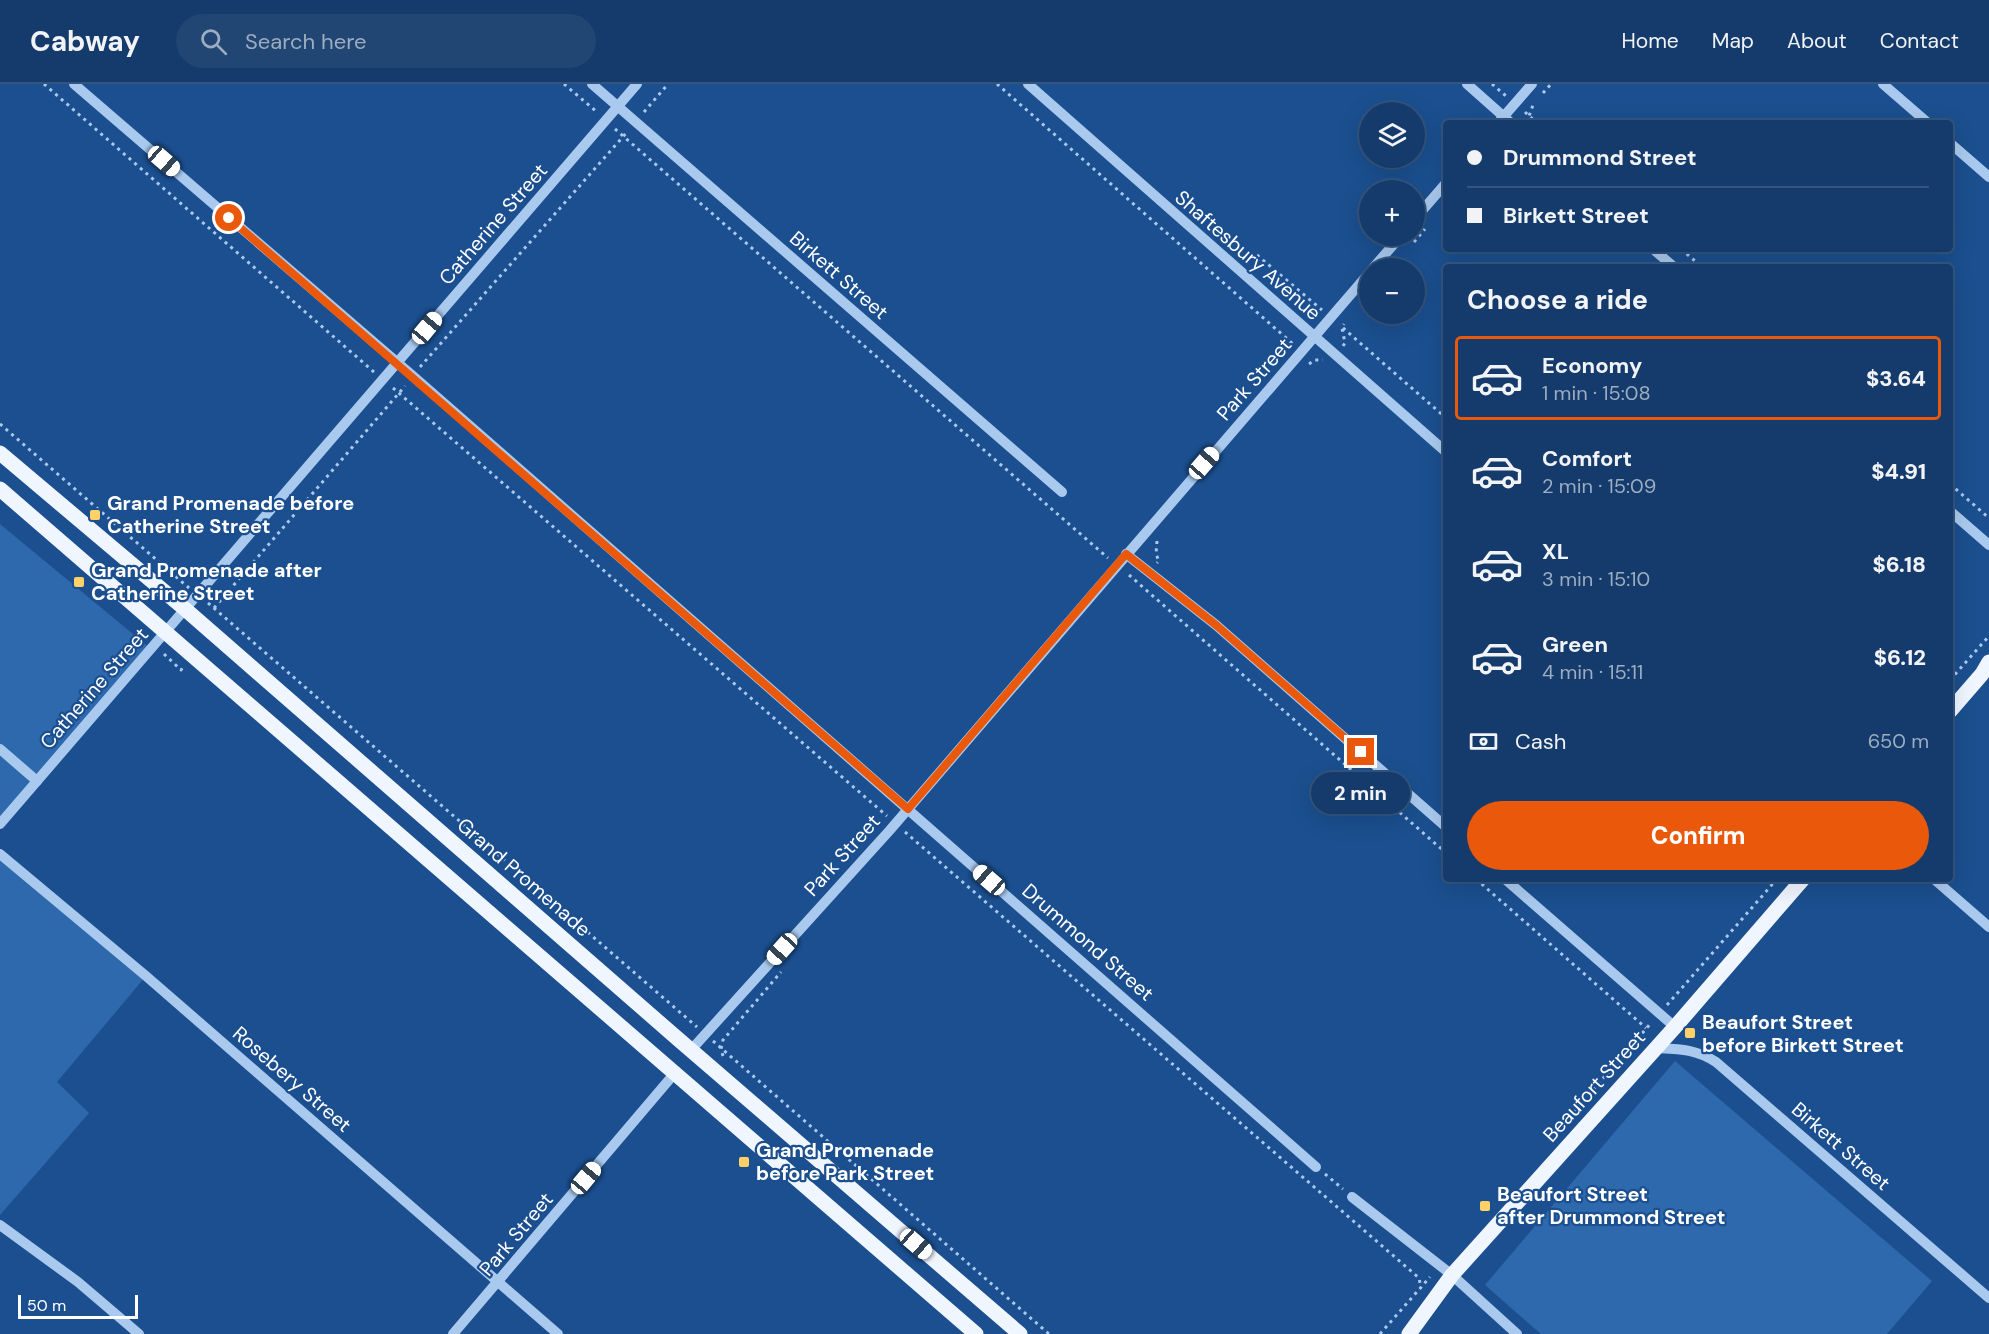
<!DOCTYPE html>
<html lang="en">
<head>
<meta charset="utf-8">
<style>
  body { margin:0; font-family:"DM Sans",sans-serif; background:#214673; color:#f1f3f6; height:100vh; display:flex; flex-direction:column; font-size:22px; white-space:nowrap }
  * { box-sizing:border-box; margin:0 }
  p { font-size:20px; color:#9dadc1 }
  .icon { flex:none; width:33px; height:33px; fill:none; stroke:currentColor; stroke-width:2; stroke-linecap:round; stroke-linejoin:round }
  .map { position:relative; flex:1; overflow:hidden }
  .panel { position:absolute; left:1443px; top:180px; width:510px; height:618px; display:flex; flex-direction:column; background:#143b6b; border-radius:6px; box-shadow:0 6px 24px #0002,0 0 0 2px #33557e }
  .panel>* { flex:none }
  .banner { position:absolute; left:1443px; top:36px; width:510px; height:132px; border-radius:6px; box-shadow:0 6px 24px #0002,0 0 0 2px #33557e; display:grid; align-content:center; height:132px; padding:0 24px; background:#143b6b }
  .buttons { position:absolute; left:1359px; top:18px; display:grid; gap:12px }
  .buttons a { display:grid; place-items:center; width:66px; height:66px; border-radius:50%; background:#143b6b; box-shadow:0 6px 24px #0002,0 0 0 2px #33557e; font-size:30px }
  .scale { position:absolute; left:18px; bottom:15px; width:120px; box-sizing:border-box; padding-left:6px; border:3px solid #fff; border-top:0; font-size:16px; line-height:21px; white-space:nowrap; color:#fff; -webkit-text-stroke:4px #1b4f8f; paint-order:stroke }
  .end { position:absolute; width:27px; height:27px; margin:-14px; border:8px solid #ea580c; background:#fff; box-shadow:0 0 0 3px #fff }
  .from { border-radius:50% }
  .bubble { position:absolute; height:42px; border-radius:21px; background:#143b6b; box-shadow:0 6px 24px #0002,0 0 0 2px #33557e; font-size:20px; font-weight:800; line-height:42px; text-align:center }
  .car { position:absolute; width:18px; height:36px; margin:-18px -9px; border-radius:8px; box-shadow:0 0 4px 2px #0007; background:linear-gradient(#fff 24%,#345 0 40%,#fff 0 76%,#345 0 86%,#fff 0) }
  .banner b { display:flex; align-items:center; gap:21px; height:57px; font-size:22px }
  .banner b+b { border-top:2px solid #33557e }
  .banner i { width:15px; height:15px; background:#f1f3f6 }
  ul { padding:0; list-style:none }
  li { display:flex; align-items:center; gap:18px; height:84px; margin:0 12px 9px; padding:0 12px; border:3px solid transparent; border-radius:6px }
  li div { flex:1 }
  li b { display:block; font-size:22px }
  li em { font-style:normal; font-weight:800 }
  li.selected { border-color:#ea580c }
  li>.icon { width:54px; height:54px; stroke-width:1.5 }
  h2 { padding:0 24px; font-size:27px; line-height:72px }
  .pay { display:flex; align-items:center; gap:15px; height:66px; padding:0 24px; font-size:22px }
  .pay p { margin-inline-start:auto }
  .button { display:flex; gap:12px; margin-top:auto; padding:12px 24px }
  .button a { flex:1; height:69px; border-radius:36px; background:#ea580c; color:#fff; font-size:24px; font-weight:800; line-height:69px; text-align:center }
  header { display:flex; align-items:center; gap:36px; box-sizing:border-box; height:84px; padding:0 30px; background:#143b6b; border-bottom:2px solid #33557e }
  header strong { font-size:28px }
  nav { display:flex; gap:33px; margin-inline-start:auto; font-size:21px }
  .search { width:420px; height:54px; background:#214673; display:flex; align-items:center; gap:15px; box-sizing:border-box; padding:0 21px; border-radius:33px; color:#9dadc1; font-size:22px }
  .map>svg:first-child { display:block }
</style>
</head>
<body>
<header>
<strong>Cabway</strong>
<div class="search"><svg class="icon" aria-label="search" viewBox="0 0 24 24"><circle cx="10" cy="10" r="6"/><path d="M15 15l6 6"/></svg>Search here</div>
<nav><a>Home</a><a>Map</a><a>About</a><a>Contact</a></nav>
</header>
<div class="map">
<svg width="1989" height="1250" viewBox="0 0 1989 1250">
  <rect width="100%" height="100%" fill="#1b4f8f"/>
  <!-- green -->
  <g fill="#2e69ad">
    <polygon points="0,440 151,565 0,740"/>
    <polygon points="0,770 146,892 57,998 89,1029 0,1131"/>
    <polygon points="1675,977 1932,1197 1887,1250 1541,1250 1485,1201"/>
  </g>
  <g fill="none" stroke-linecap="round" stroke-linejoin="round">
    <!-- path -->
    <g stroke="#a9c9ee" stroke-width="3" stroke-dasharray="3 4.5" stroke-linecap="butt">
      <polyline points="44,0 374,288"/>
      <polyline points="564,0 597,28"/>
      <polyline points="997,0 1293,260"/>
      <polyline points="1492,0 1506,12"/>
      <polyline points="1543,9 1551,0"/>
      <polyline points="644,28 668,0"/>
      <polyline points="1525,28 1537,39"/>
      <polyline points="1529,39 1529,32 1533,21"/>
      <polyline points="615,45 1108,474"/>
      <polyline points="1414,158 1425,145"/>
      <polyline points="1681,165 1702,183"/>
      <polyline points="1257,171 1322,226"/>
      <polyline points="1343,244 1446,334"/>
      <polyline points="1343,262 1345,259 1342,244 1344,240"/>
      <polyline points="1309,280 1315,276 1323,276"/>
      <polyline points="420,283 628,47"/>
      <polyline points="393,304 887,732"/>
      <polyline points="0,340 189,504"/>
      <polyline points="1950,400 1989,434"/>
      <polyline points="1157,457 1156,470 1159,477 1157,479"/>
      <polyline points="1129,491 1446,769"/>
      <polyline points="208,519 697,943"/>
      <polyline points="214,524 405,302"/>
      <polyline points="164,570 181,586 183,583"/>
      <polyline points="1950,596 1989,552"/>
      <polyline points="905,748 1419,1194 1421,1204"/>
      <polyline points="1476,795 1646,944"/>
      <polyline points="1667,921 1777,795"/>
      <polyline points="713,957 1049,1250"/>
      <polyline points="723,972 721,965 723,956 781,888"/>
      <polyline points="1549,1057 1651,939"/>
      <polyline points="1325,1090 1343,1105"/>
      <polyline points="1380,1250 1430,1193"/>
    </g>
    <!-- minor -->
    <g stroke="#a9c9ee" stroke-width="10">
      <polyline points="74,0 413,292 1316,1083"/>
      <polyline points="592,0 1062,408"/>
      <polyline points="1028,0 1446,368"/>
      <polyline points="1467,0 1511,39"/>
      <polyline points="1883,0 1928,39"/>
      <polyline points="1498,39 1532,0"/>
      <polyline points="1950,59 1989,93"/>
      <polyline points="1414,136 1446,99"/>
      <polyline points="1653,165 1674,183"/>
      <polyline points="1373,184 1401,152"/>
      <polyline points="1950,427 1989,461"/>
      <polyline points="1126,470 1216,541 1446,743"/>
      <polyline points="0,665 37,697"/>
      <polyline points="0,740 637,0"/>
      <polyline points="0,770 146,892 558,1250"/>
      <polyline points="1505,795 1675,943"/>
      <polyline points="1934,795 1989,843"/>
      <path d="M 1657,964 C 1680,965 1696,965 1716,978 L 1989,1214"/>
      <polyline points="691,966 890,746 1370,188"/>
      <polyline points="1352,1113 1452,1191 1517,1250"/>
      <polyline points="0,1141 78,1198 139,1250"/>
      <polyline points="453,1250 674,990"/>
    </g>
    <!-- major -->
    <g stroke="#f0f6ff" stroke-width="15">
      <polyline points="0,369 185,525 678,955 1020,1250"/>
      <polyline points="0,405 976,1250"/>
      <polyline points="1950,627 1982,590 1989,578"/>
      <polyline points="1409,1250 1452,1191 1675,943 1803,795"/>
    </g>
  </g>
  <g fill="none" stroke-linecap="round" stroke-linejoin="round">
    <!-- route -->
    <polyline stroke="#ea580c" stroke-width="8" points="229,134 908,725 1126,470 1216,541 1361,668"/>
  </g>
  <!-- markers -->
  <g fill="#ffd166" stroke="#1b4f8f" stroke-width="2">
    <rect x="89" y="425" width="12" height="12" rx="3"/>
    <rect x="73" y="492" width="12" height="12" rx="3"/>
    <rect x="1684" y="943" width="12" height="12" rx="3"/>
    <rect x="738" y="1072" width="12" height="12" rx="3"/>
    <rect x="1479" y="1116" width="12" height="12" rx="3"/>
  </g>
  <g text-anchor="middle" stroke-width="4.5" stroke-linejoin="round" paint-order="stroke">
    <!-- street labels -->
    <g font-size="20" fill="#fff" stroke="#1b4f8f">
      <text transform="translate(493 140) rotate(-49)" y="7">Catherine Street</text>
      <text transform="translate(1248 171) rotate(41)" y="7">Shaftesbury Avenue</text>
      <text transform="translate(839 191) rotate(41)" y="7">Birkett Street</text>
      <text transform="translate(1254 295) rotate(-49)" y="7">Park Street</text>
      <text transform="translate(94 604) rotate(-49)" y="7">Catherine Street</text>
      <text transform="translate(842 771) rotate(-48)" y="7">Park Street</text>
      <text transform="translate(524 793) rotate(41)" y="7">Grand Promenade</text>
      <text transform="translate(1088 858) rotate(41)" y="7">Drummond Street</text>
      <text transform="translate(292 995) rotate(41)" y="7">Rosebery Street</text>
      <text transform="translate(1594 1002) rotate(-48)" y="7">Beaufort Street</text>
      <text transform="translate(1841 1062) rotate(41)" y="7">Birkett Street</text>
      <text transform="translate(516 1150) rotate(-50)" y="7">Park Street</text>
    </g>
    <!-- poi labels -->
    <g font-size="20" font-weight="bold" fill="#fff" stroke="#1b4f8f" text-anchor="start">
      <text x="107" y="426">Grand Promenade before<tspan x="107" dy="23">Catherine Street</tspan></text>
      <text x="91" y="493">Grand Promenade after<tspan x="91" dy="23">Catherine Street</tspan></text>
      <text x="1702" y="945">Beaufort Street<tspan x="1702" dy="23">before Birkett Street</tspan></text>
      <text x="756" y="1073">Grand Promenade<tspan x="756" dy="23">before Park Street</tspan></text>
      <text x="1497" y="1117">Beaufort Street<tspan x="1497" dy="23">after Drummond Street</tspan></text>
    </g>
  </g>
</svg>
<div class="buttons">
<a><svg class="icon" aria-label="layers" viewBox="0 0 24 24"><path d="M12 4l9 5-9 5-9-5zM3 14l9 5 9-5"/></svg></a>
<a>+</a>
<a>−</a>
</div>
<div class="scale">50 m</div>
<i class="end from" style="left:229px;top:134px"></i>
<i class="end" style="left:1361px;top:668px"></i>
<div class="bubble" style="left:1311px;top:688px;width:99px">2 min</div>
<i class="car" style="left:164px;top:77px;rotate:131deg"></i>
<i class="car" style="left:427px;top:244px;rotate:40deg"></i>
<i class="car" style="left:1204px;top:379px;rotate:41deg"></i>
<i class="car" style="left:989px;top:796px;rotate:311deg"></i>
<i class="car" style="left:782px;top:865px;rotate:222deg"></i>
<i class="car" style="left:586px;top:1094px;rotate:40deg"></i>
<i class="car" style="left:916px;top:1160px;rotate:131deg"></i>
<div class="banner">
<b><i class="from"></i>Drummond Street</b>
<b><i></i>Birkett Street</b>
</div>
<section class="panel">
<h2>Choose a ride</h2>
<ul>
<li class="selected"><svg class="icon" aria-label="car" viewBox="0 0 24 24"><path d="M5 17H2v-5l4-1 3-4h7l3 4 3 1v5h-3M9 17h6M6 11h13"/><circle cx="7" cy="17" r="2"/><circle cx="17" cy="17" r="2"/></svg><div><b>Economy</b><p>1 min · 15:08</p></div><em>$3.64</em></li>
<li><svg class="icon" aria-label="car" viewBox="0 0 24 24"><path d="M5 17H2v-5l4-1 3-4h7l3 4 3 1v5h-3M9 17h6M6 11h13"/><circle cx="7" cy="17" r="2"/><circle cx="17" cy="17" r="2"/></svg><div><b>Comfort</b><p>2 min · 15:09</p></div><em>$4.91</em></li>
<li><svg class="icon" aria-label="car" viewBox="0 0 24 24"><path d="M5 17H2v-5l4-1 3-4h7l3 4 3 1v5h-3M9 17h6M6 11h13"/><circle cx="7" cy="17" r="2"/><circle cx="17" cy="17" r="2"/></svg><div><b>XL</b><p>3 min · 15:10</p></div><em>$6.18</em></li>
<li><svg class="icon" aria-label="car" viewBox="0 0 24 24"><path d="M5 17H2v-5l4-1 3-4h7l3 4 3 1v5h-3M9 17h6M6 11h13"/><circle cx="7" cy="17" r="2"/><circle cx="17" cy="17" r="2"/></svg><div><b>Green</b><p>4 min · 15:11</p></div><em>$6.12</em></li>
</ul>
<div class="pay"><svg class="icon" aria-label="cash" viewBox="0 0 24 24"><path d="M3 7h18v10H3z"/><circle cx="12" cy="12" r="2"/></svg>Cash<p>650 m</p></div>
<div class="button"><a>Confirm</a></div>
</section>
</div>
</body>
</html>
